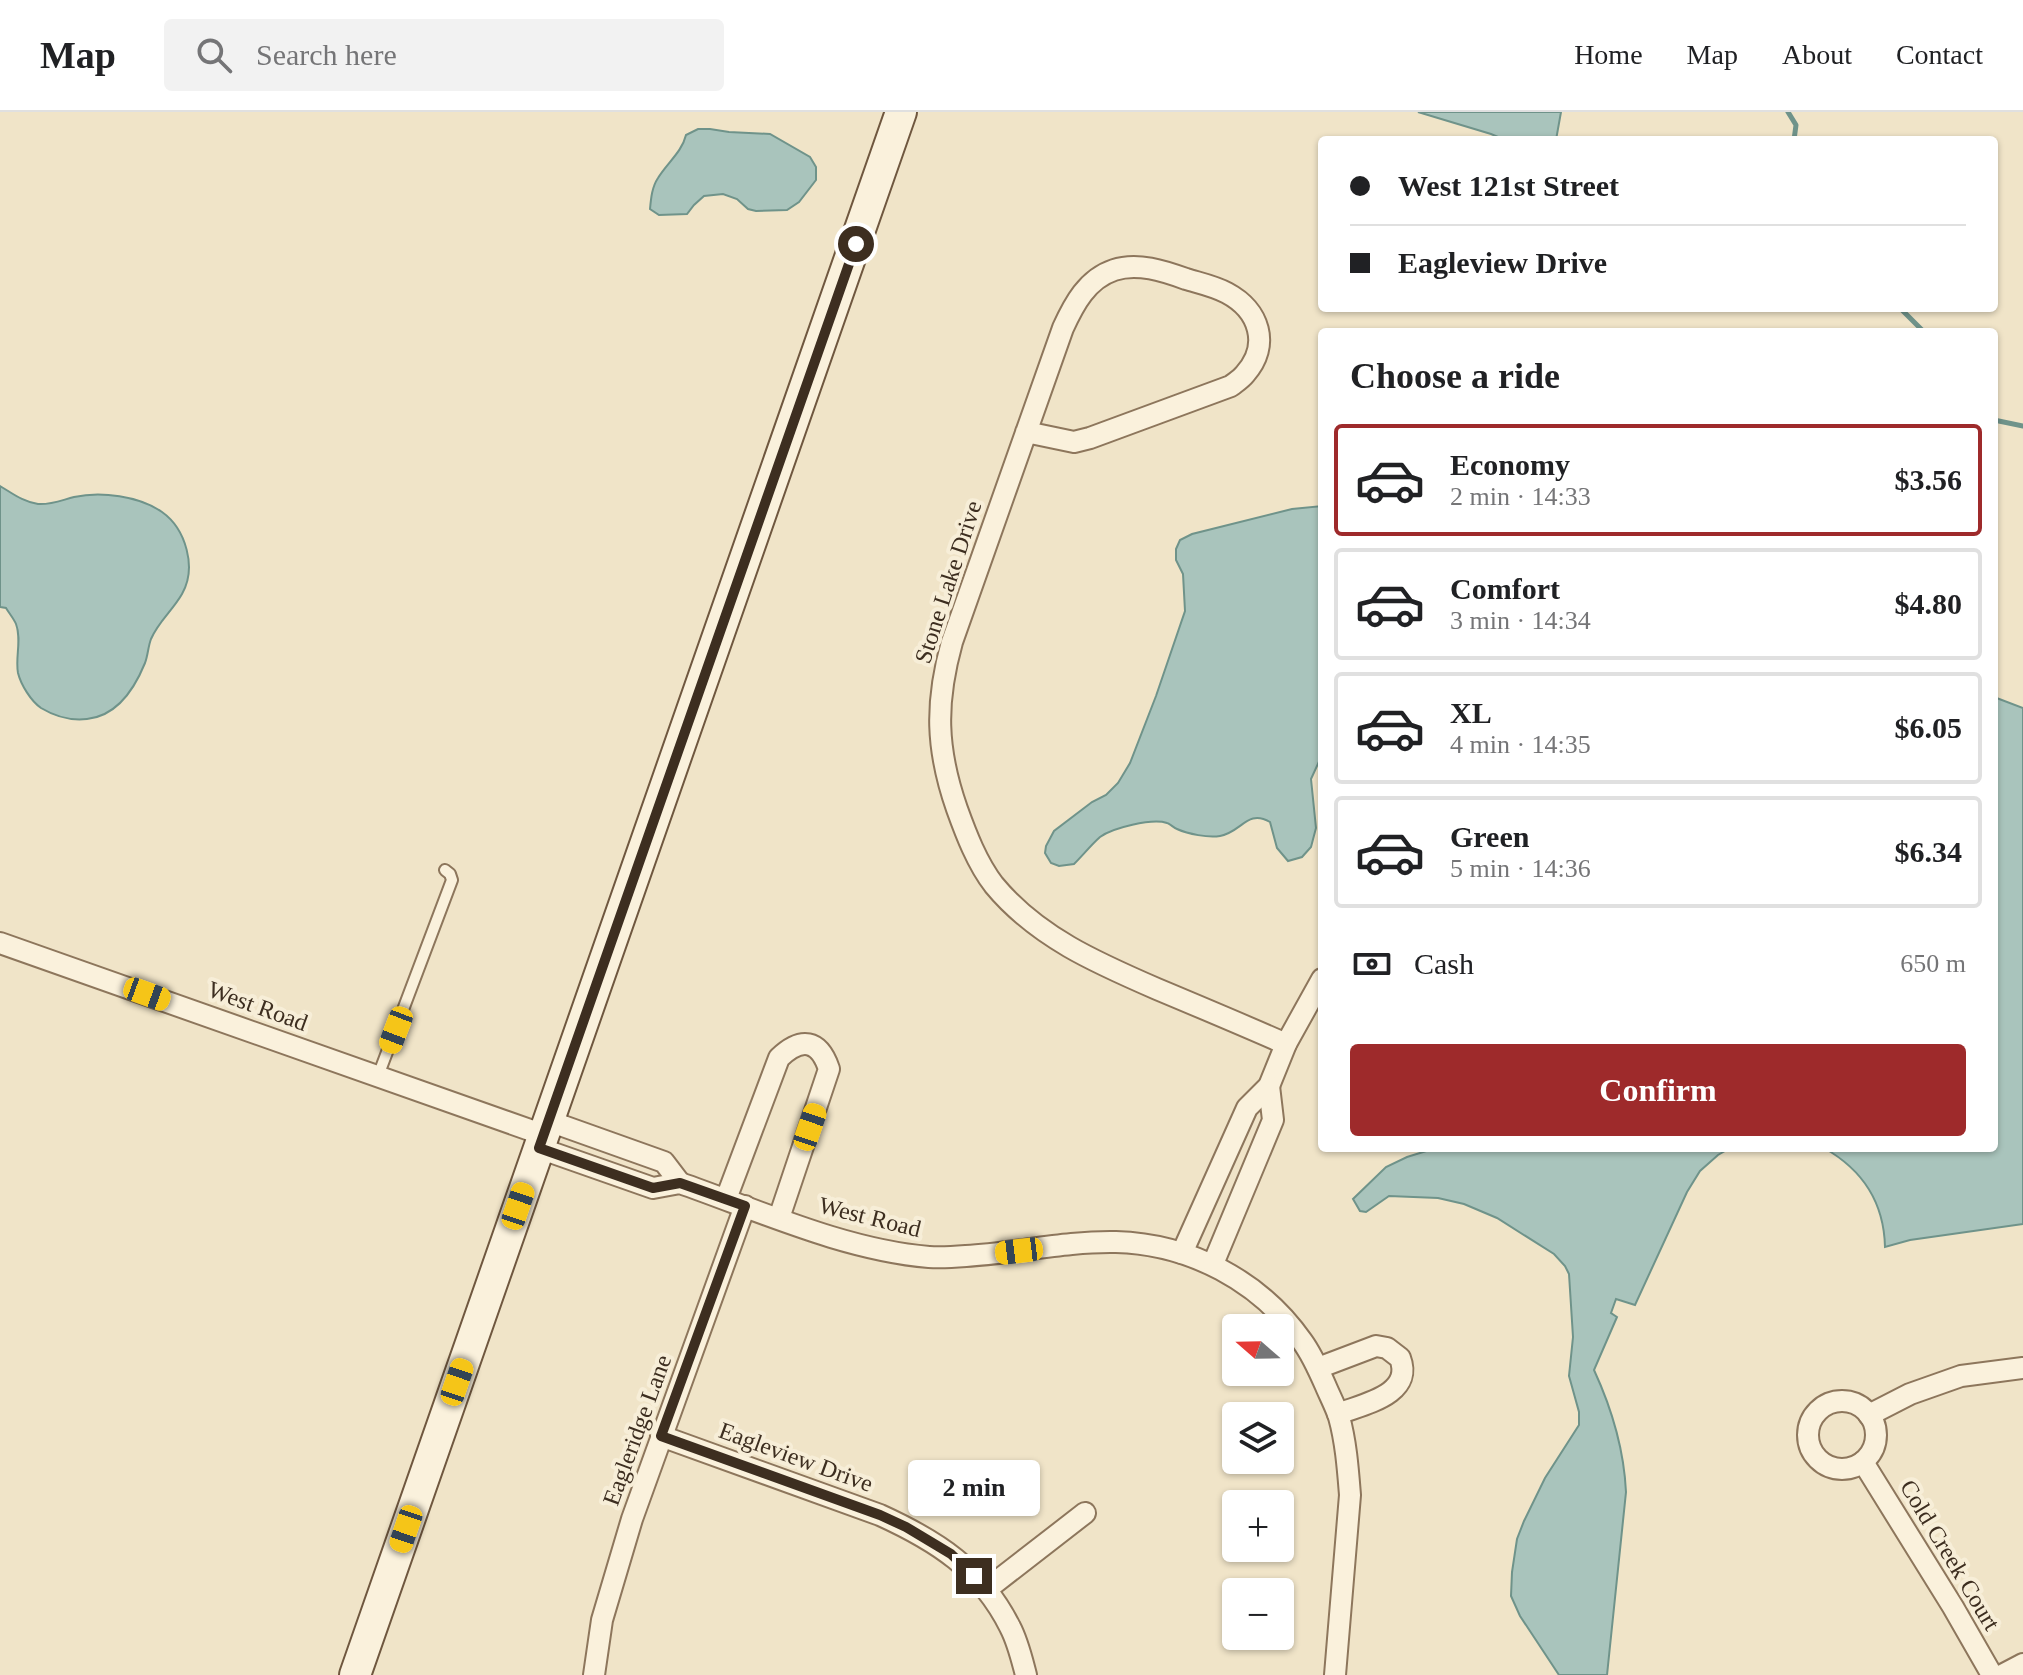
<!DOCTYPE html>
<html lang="en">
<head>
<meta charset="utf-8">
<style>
  body { margin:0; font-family:"Times New Roman",serif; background:#f2f2f2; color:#202124; height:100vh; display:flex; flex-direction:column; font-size:30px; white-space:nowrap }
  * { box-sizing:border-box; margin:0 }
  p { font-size:26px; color:#757577 }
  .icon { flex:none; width:44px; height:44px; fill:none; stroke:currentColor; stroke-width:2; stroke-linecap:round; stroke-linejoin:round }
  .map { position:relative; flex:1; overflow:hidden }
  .side { position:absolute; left:1318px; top:216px; width:680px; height:824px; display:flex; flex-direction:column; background:#fff; border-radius:8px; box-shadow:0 2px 6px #0004 }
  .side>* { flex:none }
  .banner { position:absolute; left:1318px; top:24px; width:680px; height:176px; border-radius:8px; box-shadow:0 2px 6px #0004; display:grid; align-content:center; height:176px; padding:0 32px; background:#fff }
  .needle { width:52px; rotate:290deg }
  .buttons { position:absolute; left:1222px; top:1202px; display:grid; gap:16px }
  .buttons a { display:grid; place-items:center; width:72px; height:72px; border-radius:8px; background:#fff; box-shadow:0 2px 6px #0004; font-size:40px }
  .end { position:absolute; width:36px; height:36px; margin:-18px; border:10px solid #3d2e20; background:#fff; box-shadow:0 0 0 4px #fff }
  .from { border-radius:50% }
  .bubble { position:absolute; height:56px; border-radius:8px; background:#fff; box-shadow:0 2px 6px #0004; font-size:26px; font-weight:700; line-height:56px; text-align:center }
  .car { position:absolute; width:24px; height:48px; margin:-24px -12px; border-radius:10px; box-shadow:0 0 6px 2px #0007; background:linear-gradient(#f5c518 24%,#345 0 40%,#f5c518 0 76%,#345 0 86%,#f5c518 0) }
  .banner b { display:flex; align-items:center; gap:28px; height:76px; font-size:30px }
  .banner b+b { border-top:2px solid #e0e0e0 }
  .banner i { width:20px; height:20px; background:#202124 }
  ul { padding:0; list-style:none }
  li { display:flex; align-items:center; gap:24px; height:112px; margin:0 16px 12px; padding:0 16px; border:4px solid #e0e0e0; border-radius:8px }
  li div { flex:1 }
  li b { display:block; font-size:30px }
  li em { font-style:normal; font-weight:700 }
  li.current { border-color:#9e2a2b }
  li>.icon { width:72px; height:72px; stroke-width:1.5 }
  h2 { padding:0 32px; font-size:36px; line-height:96px }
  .pay { display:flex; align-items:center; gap:20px; height:88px; padding:0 32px; font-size:30px }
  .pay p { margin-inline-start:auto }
  .button { display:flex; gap:16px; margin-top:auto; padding:16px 32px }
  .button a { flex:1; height:92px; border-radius:8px; background:#9e2a2b; color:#fff; font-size:32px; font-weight:700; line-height:92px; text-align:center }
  header { display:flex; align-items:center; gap:48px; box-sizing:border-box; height:112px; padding:0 40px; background:#fff; border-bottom:2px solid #e0e0e0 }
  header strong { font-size:38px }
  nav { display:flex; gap:44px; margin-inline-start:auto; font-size:28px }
  .search { width:560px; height:72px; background:#f2f2f2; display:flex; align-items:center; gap:20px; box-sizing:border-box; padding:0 28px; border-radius:8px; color:#757577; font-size:30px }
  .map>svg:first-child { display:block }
</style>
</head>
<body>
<header>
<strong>Map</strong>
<div class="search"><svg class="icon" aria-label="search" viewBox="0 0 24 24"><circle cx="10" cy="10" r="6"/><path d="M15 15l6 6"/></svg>Search here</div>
<nav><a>Home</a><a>Map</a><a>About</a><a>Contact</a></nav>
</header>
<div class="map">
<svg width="2023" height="1563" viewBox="0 0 2023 1563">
  <rect width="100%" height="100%" fill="#f0e4c8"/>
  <!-- water -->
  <g fill="#a9c4bc" stroke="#6f938a" stroke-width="2">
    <polygon points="1418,0 1561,0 1556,28 1505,28 1491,22"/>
    <path d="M 698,17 L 710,17 L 729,20 L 770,22 L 810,45 L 816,55 L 816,68 L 799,90 L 787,98 L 756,99 L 748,97 L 737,87 L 723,82 L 704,84 L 694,93 L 687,102 L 659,103 L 650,97 C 651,86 652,75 658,66 C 667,51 682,40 686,23 Z"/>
    <path d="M 0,374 C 12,381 23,390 38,392 C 51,393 62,388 74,385 C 101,379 139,384 162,400 C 186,417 197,456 182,482 C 173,498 158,510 151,527 C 148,535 148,543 145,551 C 134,578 117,604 87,607 C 70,609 56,605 41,596 C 31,589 21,573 18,561 C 15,545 22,528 16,512 C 14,507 9,501 6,496 L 0,495 Z"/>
    <path d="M 1322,394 L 1322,643 L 1311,667 L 1316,716 L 1311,735 L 1302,745 L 1288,749 L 1277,736 L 1270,710 C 1247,697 1242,720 1220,724 C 1208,726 1188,722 1177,717 C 1174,716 1169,711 1167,711 C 1152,706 1112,716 1100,725 C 1091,733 1083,743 1074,752 L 1059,754 L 1051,751 L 1045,741 L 1046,734 L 1054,719 L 1092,690 L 1106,683 L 1118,671 L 1130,651 L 1156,584 L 1185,499 L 1183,462 L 1176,448 L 1176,437 L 1180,428 L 1192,422 L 1292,397 Z"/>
    <path d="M 1994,585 L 2023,596 L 2023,1112 L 1910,1128 L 1885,1135 C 1884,1091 1863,1058 1824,1036 L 1994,1036 Z"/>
    <path d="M 1436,1036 L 1730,1036 L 1718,1043 L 1700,1059 L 1687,1080 L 1635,1193 L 1616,1187 L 1611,1201 L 1617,1205 L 1594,1258 C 1612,1297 1624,1338 1626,1380 L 1607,1563 L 1559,1563 L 1520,1504 L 1511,1484 L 1512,1460 L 1517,1427 L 1524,1409 L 1545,1366 L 1579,1313 L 1579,1300 L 1569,1264 L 1573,1225 L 1569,1162 L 1565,1154 L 1554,1142 L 1497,1106 L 1464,1092 L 1438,1086 L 1389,1084 L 1366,1100 L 1360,1099 L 1353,1087 L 1386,1055 L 1407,1045 Z"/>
  </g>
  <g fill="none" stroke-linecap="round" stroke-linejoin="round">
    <!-- stream -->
    <g stroke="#6f938a" stroke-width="5">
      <polyline points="1788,0 1796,13 1794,28"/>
      <polyline points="1900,196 1924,220"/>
      <polyline points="1994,308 2023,314"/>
    </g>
    <!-- lane casing -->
    <g stroke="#8d765c" stroke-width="14">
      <polyline id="lane" points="378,964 452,768 450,762 445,758"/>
    </g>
    <!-- street casing -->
    <g stroke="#8d765c" stroke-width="24">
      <g id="street">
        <path d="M 1026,320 L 1074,330 L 1090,326 L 1231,274 C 1236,270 1241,267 1245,262 C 1271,233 1259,198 1227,181 C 1214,174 1199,171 1186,167 C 1164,159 1137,150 1114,158 C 1087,167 1074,192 1063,216 L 952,530 C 935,591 936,637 957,697 C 966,722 977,751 994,773 C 1037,825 1097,851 1157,877 C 1200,895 1243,913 1286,932"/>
        <polyline points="0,831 544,1023"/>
        <polyline points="549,1009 664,1050 680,1071"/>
        <path d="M 539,1036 L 653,1076 L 680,1071 C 760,1099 845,1138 929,1145 C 941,1146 954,1145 966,1144 C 1016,1141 1066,1129 1116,1130 C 1190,1132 1260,1169 1302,1229 C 1313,1244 1320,1261 1327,1277 C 1331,1286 1336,1296 1339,1305 C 1346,1330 1348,1358 1350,1383 L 1335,1563"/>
        <path d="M 726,1087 L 779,946 C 801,925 819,927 829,957 L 779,1106"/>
        <polyline points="1182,1141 1247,996 1269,974 1286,932 1322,867"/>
        <polyline points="1213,1152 1273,1008 1269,974"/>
        <path d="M 1318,1256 L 1376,1234 L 1387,1236 L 1400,1246 C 1414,1283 1363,1292 1338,1302"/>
        <circle cx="1842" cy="1323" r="34"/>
        <polyline points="1869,1303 1910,1282 1961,1264 2023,1256"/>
        <path d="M 661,1324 L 880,1403 C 937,1429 981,1457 1010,1515 C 1018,1530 1022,1548 1026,1563"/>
        <polyline points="1863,1350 1953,1495 1992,1563"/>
        <polyline points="987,1477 1085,1401"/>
        <polyline points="594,1563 602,1508 632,1407 745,1094"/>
        <polyline points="2002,1563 2023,1552"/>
      </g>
    </g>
    <!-- secondary casing -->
    <g stroke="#6f573f" stroke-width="34">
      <polyline id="secondary" points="355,1563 901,0"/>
    </g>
    <!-- lane -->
    <use href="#lane" stroke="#faf1dc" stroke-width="10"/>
    <!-- street -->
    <use href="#street" stroke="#faf1dc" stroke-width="20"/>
    <!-- secondary -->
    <use href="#secondary" stroke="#faf1dc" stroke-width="30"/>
  </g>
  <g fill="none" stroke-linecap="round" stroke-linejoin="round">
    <!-- route -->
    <polyline stroke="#3d2e20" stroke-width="10" points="856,132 539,1036 653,1076 680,1071 745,1094 661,1324 880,1403 906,1415 951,1442 974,1464"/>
  </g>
  <g text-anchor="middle" stroke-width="8" stroke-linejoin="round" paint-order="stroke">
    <!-- street labels -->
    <g font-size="24" fill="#3d2e20" stroke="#f7eed8">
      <text transform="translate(948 470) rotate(-72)" y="8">Stone Lake Drive</text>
      <text transform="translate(258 894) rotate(20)" y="8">West Road</text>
      <text transform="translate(870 1105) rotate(14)" y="8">West Road</text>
      <text transform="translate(637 1318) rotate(-70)" y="8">Eagleridge Lane</text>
      <text transform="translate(796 1345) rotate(20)" y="8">Eagleview Drive</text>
      <text transform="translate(1950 1443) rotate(59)" y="8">Cold Creek Court</text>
    </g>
  </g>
</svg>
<div class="buttons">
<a><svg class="needle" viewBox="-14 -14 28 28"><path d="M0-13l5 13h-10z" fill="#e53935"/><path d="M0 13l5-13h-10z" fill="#757577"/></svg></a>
<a><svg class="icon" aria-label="layers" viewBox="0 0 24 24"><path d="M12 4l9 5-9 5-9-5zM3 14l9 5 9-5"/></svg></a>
<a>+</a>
<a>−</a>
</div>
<i class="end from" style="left:856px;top:132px"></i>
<i class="end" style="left:974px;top:1464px"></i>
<div class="bubble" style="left:908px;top:1348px;width:132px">2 min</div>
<i class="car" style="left:147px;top:882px;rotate:110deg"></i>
<i class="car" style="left:396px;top:918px;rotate:201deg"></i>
<i class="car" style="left:810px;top:1015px;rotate:19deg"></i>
<i class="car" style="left:518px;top:1094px;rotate:19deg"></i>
<i class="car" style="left:1019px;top:1139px;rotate:263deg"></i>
<i class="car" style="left:457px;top:1270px;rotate:19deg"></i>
<i class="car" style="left:406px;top:1417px;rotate:199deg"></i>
<div class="banner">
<b><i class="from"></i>West 121st Street</b>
<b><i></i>Eagleview Drive</b>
</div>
<section class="side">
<h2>Choose a ride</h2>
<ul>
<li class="current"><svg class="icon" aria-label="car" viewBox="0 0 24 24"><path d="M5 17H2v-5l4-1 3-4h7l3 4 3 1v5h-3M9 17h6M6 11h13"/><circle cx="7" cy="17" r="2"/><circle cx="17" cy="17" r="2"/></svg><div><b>Economy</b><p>2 min · 14:33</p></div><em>$3.56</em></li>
<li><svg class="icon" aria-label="car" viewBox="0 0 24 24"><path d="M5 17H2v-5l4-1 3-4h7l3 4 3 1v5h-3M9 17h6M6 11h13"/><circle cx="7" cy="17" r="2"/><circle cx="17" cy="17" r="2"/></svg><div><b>Comfort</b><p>3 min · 14:34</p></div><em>$4.80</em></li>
<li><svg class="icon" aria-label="car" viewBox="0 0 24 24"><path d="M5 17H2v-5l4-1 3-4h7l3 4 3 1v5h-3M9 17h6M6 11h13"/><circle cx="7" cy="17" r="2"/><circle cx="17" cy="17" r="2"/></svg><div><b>XL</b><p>4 min · 14:35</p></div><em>$6.05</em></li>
<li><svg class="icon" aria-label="car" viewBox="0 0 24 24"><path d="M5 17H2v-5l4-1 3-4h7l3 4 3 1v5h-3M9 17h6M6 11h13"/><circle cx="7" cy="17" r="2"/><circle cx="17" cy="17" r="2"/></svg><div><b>Green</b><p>5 min · 14:36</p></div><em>$6.34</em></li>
</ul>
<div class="pay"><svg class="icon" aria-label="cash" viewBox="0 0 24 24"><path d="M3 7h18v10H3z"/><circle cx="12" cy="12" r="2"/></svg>Cash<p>650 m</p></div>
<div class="button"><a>Confirm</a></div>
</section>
</div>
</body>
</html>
